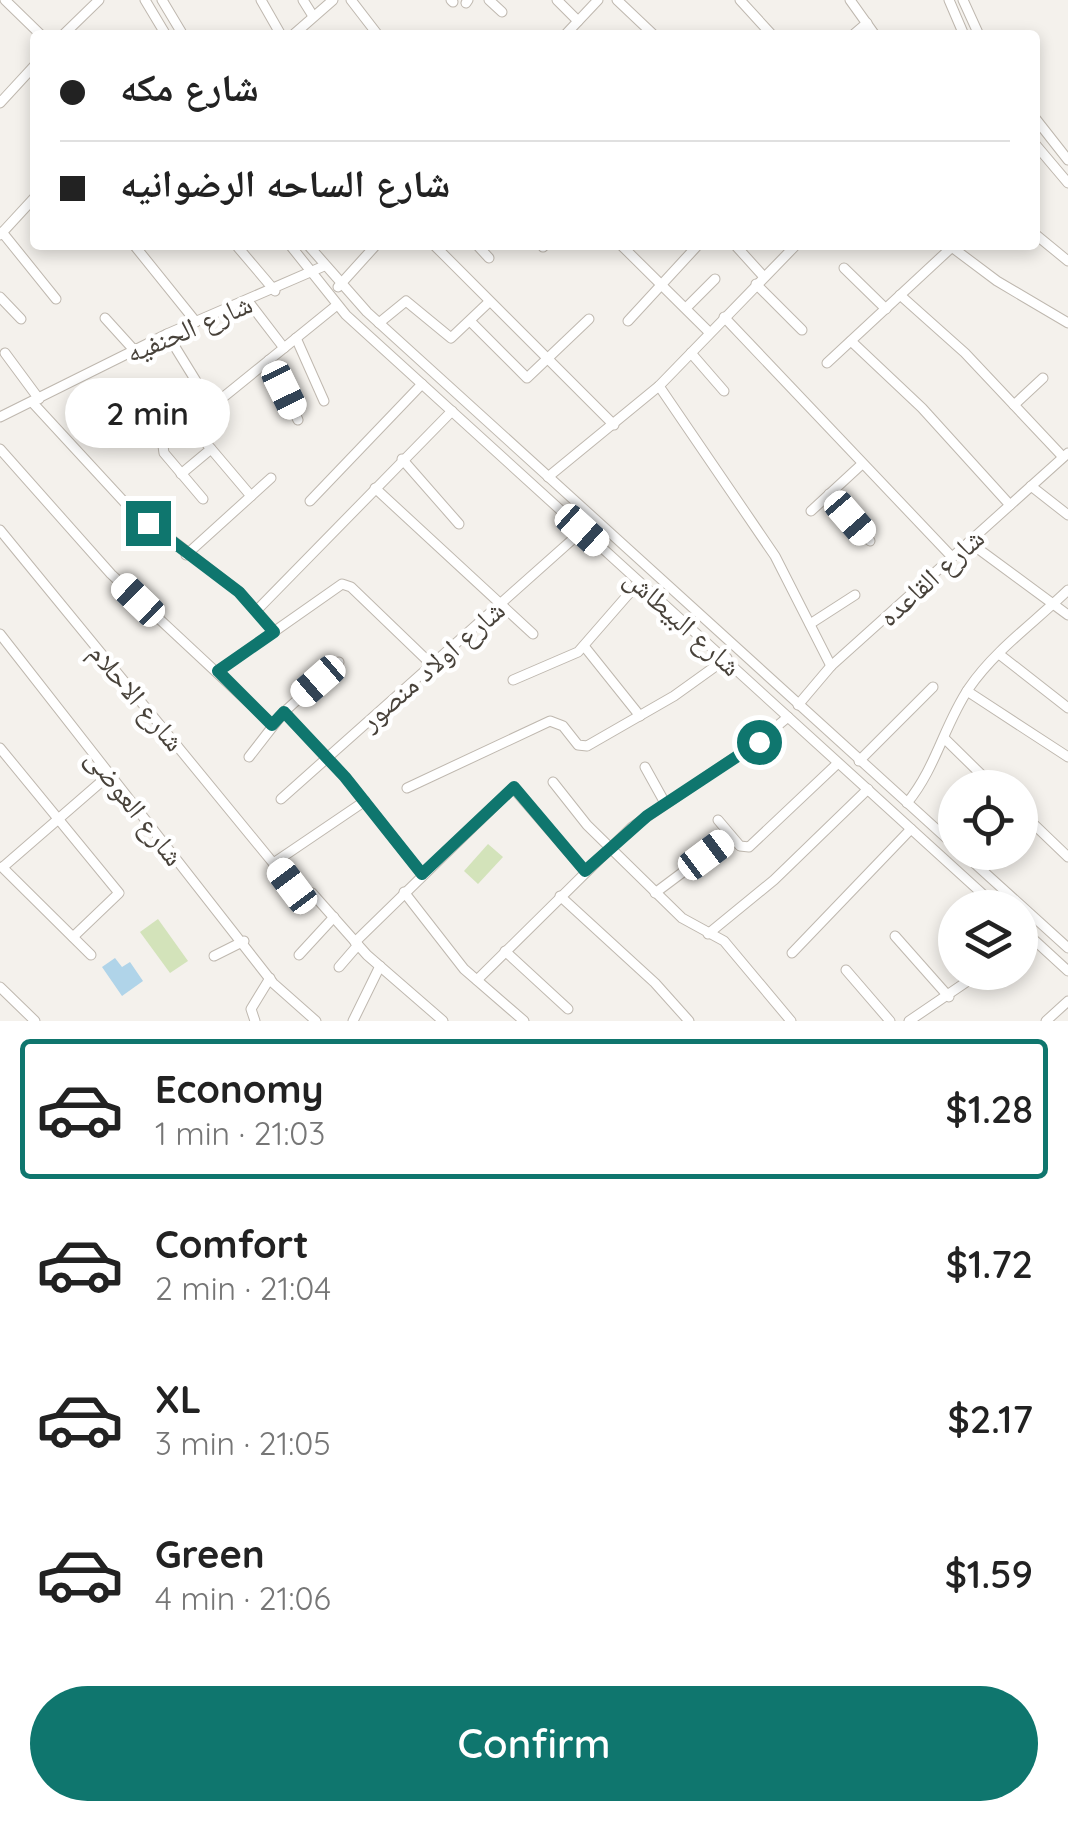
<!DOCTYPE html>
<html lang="en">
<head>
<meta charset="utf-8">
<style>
  body { margin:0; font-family:Quicksand,"Noto Naskh Arabic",sans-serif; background:#f2f2f2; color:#222; height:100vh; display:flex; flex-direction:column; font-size:38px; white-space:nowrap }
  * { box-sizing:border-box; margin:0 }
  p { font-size:32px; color:#767676 }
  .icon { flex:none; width:55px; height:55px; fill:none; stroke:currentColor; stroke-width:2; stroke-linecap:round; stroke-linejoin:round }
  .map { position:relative; height:1021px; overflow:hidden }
  .panel { display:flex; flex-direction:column; background:#fff; flex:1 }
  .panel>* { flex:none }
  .banner { position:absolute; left:30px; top:30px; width:1010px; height:220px; border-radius:10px; box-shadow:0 5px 15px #0003; display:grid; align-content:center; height:220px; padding:0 30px; background:#fff }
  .fabs { position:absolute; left:938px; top:770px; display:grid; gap:20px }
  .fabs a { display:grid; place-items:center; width:100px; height:100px; border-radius:50%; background:#fff; box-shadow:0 5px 15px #0003; font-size:50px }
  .end { position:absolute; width:45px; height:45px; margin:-22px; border:12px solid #0f766e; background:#fff; box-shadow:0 0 0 5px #fff }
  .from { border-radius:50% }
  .bubble { position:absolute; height:70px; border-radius:35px; background:#fff; box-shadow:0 5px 15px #0003; font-size:32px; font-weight:600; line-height:70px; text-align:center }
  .car { position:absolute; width:30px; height:60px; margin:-30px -15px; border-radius:12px; box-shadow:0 0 8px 2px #0007; background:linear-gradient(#fff 24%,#345 0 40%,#fff 0 76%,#345 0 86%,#fff 0) }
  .banner b { display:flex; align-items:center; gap:35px; height:95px; font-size:38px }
  .banner b+b { border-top:2px solid #e0e0e0 }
  .banner i { width:25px; height:25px; background:#222 }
  ul { padding:18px 0 0; list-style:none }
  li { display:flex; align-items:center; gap:30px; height:140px; margin:0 20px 15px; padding:0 10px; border:5px solid transparent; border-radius:10px }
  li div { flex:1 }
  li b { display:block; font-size:38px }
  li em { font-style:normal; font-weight:600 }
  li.selected { border-color:#0f766e }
  li>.icon { width:90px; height:90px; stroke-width:1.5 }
  .action { display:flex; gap:20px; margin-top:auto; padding:20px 30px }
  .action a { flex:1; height:115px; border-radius:60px; background:#0f766e; color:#fff; font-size:40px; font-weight:600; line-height:115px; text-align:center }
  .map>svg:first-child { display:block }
</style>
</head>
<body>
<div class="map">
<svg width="1068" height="1021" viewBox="0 0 1068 1021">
  <rect width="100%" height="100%" fill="#f4f1ec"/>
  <!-- green -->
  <g fill="#d3e3ba">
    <polygon points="488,844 503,857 478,884 464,871"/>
    <polygon points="158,919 188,961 170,973 140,932"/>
  </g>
  <!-- water -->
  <polygon fill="#b0d4e9" points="115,958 122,967 130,962 143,981 122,996 102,967"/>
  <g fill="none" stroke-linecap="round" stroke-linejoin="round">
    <!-- minor casing -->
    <g stroke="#bfb8af" stroke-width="11">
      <g id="minor">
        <polyline points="5,0 41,35"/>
        <polyline points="145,0 166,35"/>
        <polyline points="162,0 183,35"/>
        <polyline points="261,0 281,35"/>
        <polyline points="303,0 313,16"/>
        <polyline points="351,0 378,35"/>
        <polyline points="451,0 453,2"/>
        <polyline points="489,0 502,12"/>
        <polyline points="557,0 578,21"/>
        <polyline points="617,0 654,35"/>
        <polyline points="740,0 772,35"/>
        <polyline points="850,0 875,35"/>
        <polyline points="949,0 964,35"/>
        <polyline points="963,0 979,35"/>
        <polyline points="466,3 468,0"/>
        <polyline points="63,35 99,0"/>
        <polyline points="293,35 333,0"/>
        <polyline points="565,35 598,0"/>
        <polyline points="853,35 867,23"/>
        <polyline points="0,103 35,65"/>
        <polyline points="1035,118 1068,160"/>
        <polyline points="1035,144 1068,183"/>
        <polyline points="2,232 56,299"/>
        <polyline points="1035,234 1068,261"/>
        <polyline points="0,235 35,197"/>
        <polyline points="134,245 196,322"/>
        <polyline points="236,245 275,291"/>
        <polyline points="290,245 346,315 998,908"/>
        <polyline points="308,245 367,312 955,846"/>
        <polyline points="434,245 614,425"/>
        <polyline points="477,245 489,258"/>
        <polyline points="621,245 709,332"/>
        <polyline points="949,245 997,281 1068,323"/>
        <polyline points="736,246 764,277"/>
        <polyline points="543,247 545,245"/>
        <polyline points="844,268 886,309"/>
        <polyline points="756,284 802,330"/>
        <polyline points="338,287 376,245"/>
        <polyline points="900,295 965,353 1063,457"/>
        <polyline points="0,297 21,319"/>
        <polyline points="248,301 284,348"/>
        <polyline points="686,308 715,279"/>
        <polyline points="724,317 952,557"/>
        <polyline points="105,318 134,350"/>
        <polyline points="628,321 698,245"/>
        <polyline points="471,322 527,378 589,319"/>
        <polyline points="379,323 406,301 451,338 489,302"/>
        <polyline points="167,334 212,407"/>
        <polyline points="296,338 324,401"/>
        <polyline points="851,341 922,408 1010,505"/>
        <polyline points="5,353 39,399"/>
        <polyline points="691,353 724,391"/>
        <polyline points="269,360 298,420"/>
        <polyline points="827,363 952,247"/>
        <polyline points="659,386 775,556 831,666"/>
        <polyline points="32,402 127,505 239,592 274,632"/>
        <polyline points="1014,405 1043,378"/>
        <polyline points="0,417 167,334 324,266"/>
        <polyline points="190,424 251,496"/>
        <polyline points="0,449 111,574 273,725"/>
        <polyline points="402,459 459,524"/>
        <polyline points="181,474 211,449"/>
        <polyline points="548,477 659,386 796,245"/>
        <polyline points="1031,486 1068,515"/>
        <polyline points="375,488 533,634"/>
        <polyline points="829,494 870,541"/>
        <polyline points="203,499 164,453 163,446 337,305"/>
        <polyline points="310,501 422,384"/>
        <polyline points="811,511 862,464"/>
        <polyline points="0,530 292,886 312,893 367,955 443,1021"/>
        <polyline points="969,542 1068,615"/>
        <polyline points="186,555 271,478"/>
        <polyline points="257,610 452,411"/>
        <polyline points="810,624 855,595"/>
        <polyline points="0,634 273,983 316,1021"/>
        <polyline points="584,646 640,716"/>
        <polyline points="999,654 1068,708"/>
        <polyline points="218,671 342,584 351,587 431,664"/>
        <polyline points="513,680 578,652 639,582"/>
        <polyline points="967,691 1068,757"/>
        <polyline points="798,705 831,666 1068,453"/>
        <polyline points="284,712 345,777 422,874"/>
        <polyline points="944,738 995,788"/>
        <polyline points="0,748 119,893 73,937"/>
        <polyline points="249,757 284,712 339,662"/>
        <polyline points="859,761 933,687"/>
        <polyline points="645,767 665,803"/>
        <polyline points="553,782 587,825 682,918 724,941 791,1021"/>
        <polyline points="407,788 550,721 563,726 578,745 587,746 674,696 727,658"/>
        <polyline points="281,799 582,531"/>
        <path d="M 907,803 C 936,768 944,725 969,688 C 995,650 1035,622 1068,590"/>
        <polyline points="1020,811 1068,857"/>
        <polyline points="718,820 740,846 749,847 838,763"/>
        <polyline points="962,852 1068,948"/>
        <polyline points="275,862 365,801"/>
        <polyline points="2,867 91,955"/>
        <polyline points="3,867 109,775"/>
        <polyline points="404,892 464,969 524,1021"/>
        <polyline points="655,893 731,836"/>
        <polyline points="560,896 655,983 689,1021"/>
        <polyline points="1020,927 1068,971"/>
        <polyline points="708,934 774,880 868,789"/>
        <polyline points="895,936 949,997"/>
        <polyline points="355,942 513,788 585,871"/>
        <polyline points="505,951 568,1009"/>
        <polyline points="792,953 911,829"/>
        <polyline points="299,955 334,917"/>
        <polyline points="214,956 244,941"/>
        <polyline points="339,967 358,945"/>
        <polyline points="846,970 890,1021"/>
        <polyline points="477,980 632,827 759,741 788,717"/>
        <polyline points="0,987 35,1021"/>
        <polyline points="255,1021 251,1009 270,978"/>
        <polyline points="353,1021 380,966"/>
        <polyline points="909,1021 981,972"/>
        <polyline points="1046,1021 1068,1001"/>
      </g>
    </g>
    <!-- minor -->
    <use href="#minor" stroke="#fff" stroke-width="9"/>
  </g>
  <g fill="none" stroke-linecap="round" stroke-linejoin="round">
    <!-- route -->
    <polyline stroke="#0f766e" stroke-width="12" points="148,523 239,592 274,632 218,671 272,725 284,712 345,777 422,874 514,787 585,871 647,816 759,742"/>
  </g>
  <g text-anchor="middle" stroke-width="9" stroke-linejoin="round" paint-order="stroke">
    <!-- street labels -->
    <g font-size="28" fill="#48423a" stroke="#fff">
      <text transform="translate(189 328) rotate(-23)" y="10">شارع الحنفيه</text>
      <text transform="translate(931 577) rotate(-42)" y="10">شارع القاعده</text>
      <text transform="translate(683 622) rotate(42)" y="10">شارع البيطاش</text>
      <text transform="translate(432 665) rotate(-41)" y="10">شارع اولاد منصور</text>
      <text transform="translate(137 697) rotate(50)" y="10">شارع الاحلام</text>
      <text transform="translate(135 807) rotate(52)" y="10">شارع العوضى</text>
    </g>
  </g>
</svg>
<div class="fabs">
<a><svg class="icon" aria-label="locate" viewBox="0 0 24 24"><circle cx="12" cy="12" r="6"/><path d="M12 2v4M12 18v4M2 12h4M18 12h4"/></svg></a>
<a><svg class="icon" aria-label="layers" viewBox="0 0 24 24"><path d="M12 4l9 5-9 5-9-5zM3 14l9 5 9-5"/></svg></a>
</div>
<i class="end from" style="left:759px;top:742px"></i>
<i class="end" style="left:148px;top:523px"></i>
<div class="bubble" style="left:65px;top:378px;width:165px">2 min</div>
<i class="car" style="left:284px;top:390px;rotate:154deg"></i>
<i class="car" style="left:850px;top:518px;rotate:139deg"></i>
<i class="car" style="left:582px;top:530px;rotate:132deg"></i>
<i class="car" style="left:138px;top:600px;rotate:314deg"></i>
<i class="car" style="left:318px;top:681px;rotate:229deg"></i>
<i class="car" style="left:706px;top:855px;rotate:53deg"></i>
<i class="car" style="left:292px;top:886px;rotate:323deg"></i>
<div class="banner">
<b><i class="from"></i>شارع مكه</b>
<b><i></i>شارع الساحه الرضوانيه</b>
</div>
</div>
<section class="panel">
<ul>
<li class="selected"><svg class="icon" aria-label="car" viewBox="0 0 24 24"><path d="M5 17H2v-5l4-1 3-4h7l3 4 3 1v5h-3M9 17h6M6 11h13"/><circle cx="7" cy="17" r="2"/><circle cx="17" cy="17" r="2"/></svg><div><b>Economy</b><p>1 min · 21:03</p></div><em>$1.28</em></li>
<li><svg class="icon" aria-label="car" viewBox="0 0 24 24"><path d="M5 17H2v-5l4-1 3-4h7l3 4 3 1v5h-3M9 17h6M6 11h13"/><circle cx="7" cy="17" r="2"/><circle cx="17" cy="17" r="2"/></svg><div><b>Comfort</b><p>2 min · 21:04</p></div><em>$1.72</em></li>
<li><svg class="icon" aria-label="car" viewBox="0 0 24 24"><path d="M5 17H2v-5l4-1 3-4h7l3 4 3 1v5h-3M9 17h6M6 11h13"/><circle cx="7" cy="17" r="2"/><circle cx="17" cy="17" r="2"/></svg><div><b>XL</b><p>3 min · 21:05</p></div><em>$2.17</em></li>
<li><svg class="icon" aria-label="car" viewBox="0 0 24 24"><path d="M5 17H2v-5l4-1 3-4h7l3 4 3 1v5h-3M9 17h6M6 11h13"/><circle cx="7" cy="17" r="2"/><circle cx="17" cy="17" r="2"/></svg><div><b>Green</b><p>4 min · 21:06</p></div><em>$1.59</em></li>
</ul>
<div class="action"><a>Confirm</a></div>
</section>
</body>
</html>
